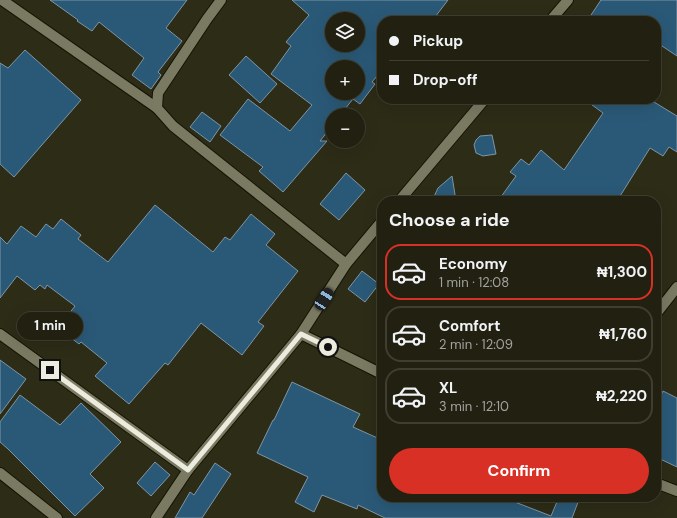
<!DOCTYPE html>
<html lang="en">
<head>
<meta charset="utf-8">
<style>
  body { margin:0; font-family:"DM Sans",sans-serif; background:#2e2e1f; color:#f1f3f6; height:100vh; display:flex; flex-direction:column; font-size:15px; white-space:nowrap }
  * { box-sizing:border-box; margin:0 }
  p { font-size:13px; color:#a2a39f }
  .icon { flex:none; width:22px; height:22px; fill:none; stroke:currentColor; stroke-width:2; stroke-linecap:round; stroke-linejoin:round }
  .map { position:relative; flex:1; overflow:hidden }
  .details { position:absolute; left:377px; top:196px; width:284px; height:306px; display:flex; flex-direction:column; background:#222111; border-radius:16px; box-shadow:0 4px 16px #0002,0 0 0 1px #3f3e31 }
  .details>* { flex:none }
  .hud { position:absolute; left:377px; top:16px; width:284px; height:88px; border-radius:16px; box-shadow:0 4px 16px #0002,0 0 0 1px #3f3e31; display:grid; align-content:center; height:88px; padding:0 12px; background:#222111 }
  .controls { position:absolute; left:325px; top:12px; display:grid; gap:8px }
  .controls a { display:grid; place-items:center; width:40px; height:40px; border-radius:50%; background:#222111; box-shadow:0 4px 16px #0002,0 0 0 1px #3f3e31; font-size:20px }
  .end { position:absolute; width:18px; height:18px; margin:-9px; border:5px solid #ebebde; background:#111; box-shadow:0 0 0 2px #111 }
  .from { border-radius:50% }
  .bubble { position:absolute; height:28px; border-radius:14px; background:#222111; box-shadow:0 4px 16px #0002,0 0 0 1px #3f3e31; font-size:13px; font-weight:700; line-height:28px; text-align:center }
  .car { position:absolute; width:12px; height:24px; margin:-12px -6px; border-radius:5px; box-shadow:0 0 3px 1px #0007; background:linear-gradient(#222 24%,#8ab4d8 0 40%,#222 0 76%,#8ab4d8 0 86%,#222 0) }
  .hud b { display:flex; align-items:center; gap:14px; height:38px; font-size:15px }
  .hud b+b { border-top:1px solid #3f3e31 }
  .hud i { width:10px; height:10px; background:#f1f3f6 }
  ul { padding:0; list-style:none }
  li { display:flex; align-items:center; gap:12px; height:56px; margin:0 8px 6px; padding:0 4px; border:2px solid #3f3e31; border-radius:16px }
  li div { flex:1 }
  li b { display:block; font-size:15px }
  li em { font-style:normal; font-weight:700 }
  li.on { border-color:#d93025 }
  li>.icon { width:36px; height:36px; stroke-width:1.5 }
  h2 { padding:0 12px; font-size:18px; line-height:48px }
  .cta { display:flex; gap:8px; margin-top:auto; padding:8px 12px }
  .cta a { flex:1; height:46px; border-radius:24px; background:#d93025; color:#fff; font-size:16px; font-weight:700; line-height:46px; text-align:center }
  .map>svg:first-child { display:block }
</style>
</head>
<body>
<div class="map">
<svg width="677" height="518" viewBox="0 0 677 518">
  <rect width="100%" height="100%" fill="#2d2c17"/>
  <!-- building -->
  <g fill="#2a5977" stroke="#7f95a5" fill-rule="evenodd">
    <polygon points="50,0 187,0 166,28 182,41 158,72 161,75 151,89 132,75 144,58 99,22 92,31 77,21 78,20"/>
    <path d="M 292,0 L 448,0 L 432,21 L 382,21 L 382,70 L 372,82 L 375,84 L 360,104 L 353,99 L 340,115 L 332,115 L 332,126 L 320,141 L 327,141 L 283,192 L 259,171 L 263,167 L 220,135 L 248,99 L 290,131 L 312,105 L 271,74 L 291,46 L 286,42 L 309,15 ZM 332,19 L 358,19 L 358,45 L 332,45 ZM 332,67 L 358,67 L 358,93 L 332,93 Z"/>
    <polygon points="601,0 677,0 677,56 656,42 656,21 587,21"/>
    <polygon points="25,50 81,100 14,177 0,164 0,63 8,68"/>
    <polygon points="246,56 277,84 260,103 229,75"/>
    <polygon points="584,99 649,99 677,116 677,152 669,147 663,156 650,148 617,201 498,201 516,176 510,172 521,159 529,165 541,150 564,170 603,113"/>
    <polygon points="202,112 221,126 210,142 190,127"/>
    <polygon points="492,135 496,154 483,156 476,153 474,145 476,140 480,136"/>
    <polygon points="346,173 365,190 339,220 320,204"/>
    <polygon points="452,176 456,201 432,201 438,188"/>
    <polygon points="155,205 213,252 225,237 230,240 251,214 275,234 266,245 298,271 258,322 264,326 242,355 201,323 168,365 165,363 129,404 95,376 107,363 81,342 79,344 58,328 75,306 47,285 45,289 40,285 35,290 17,276 0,298 0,237 7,244 21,226 36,237 46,224 53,229 61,219 81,235 78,239 108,262"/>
    <polygon points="362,271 379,284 365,302 348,289"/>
    <polygon points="0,360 26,379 0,414"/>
    <polygon points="292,382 360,414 353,427 382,440 382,497 502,497 551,516 559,497 580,497 572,518 385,518 358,505 357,509 322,495 314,512 295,502 308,477 257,453 273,420 274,420"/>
    <polygon points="663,391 677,398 677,467 656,457 656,404"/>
    <polygon points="20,395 60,425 81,403 121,442 90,474 104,488 75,516 8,449 0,442 0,422"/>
    <polygon points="155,462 170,475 151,496 137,483"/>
    <polygon points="215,463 231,474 202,518 175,518 190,492 194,495"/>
  </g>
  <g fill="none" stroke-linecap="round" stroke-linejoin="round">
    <!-- minor casing -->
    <g stroke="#151402" stroke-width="12">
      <g id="minor">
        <polyline points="2,0 157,108"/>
        <polyline points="221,0 207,19 158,93 157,108 173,126 346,264"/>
        <polyline points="550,21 568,0"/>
        <polyline points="399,201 485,99"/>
        <polyline points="656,314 677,287"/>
        <polyline points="0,334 188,470"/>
        <polyline points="301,334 382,374"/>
        <polyline points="0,473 57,518"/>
        <polyline points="656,483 677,491"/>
        <polyline points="156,518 188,470 301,334 346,264 382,221"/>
      </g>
    </g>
    <!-- minor -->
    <use href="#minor" stroke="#7a7a63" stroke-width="10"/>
  </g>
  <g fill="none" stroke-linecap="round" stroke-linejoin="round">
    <!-- route -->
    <polyline stroke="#ebebde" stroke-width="5" points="50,370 188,470 301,334 328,347"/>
  </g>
</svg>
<div class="controls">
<a><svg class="icon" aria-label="layers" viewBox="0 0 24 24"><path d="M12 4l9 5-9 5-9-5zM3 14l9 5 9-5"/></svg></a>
<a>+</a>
<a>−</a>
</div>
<i class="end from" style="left:328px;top:347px"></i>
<i class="end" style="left:50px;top:370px"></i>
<div class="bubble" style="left:17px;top:312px;width:66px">1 min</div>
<i class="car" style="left:324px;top:299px;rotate:33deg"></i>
<div class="hud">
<b><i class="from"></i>Pickup</b>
<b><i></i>Drop-off</b>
</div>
<section class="details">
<h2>Choose a ride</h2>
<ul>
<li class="on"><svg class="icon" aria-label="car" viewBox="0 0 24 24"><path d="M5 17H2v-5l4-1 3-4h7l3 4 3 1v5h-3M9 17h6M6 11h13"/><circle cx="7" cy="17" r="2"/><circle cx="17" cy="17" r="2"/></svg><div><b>Economy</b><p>1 min · 12:08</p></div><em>₦1,300</em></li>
<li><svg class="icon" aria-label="car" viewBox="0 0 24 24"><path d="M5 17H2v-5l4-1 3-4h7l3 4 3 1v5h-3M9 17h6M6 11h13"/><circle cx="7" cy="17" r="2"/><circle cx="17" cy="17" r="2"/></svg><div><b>Comfort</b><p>2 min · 12:09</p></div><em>₦1,760</em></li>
<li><svg class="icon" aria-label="car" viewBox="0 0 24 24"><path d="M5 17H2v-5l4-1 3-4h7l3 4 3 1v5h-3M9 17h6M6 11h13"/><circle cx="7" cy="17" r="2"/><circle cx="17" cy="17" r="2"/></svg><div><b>XL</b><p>3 min · 12:10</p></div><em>₦2,220</em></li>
</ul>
<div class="cta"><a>Confirm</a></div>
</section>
</div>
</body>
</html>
